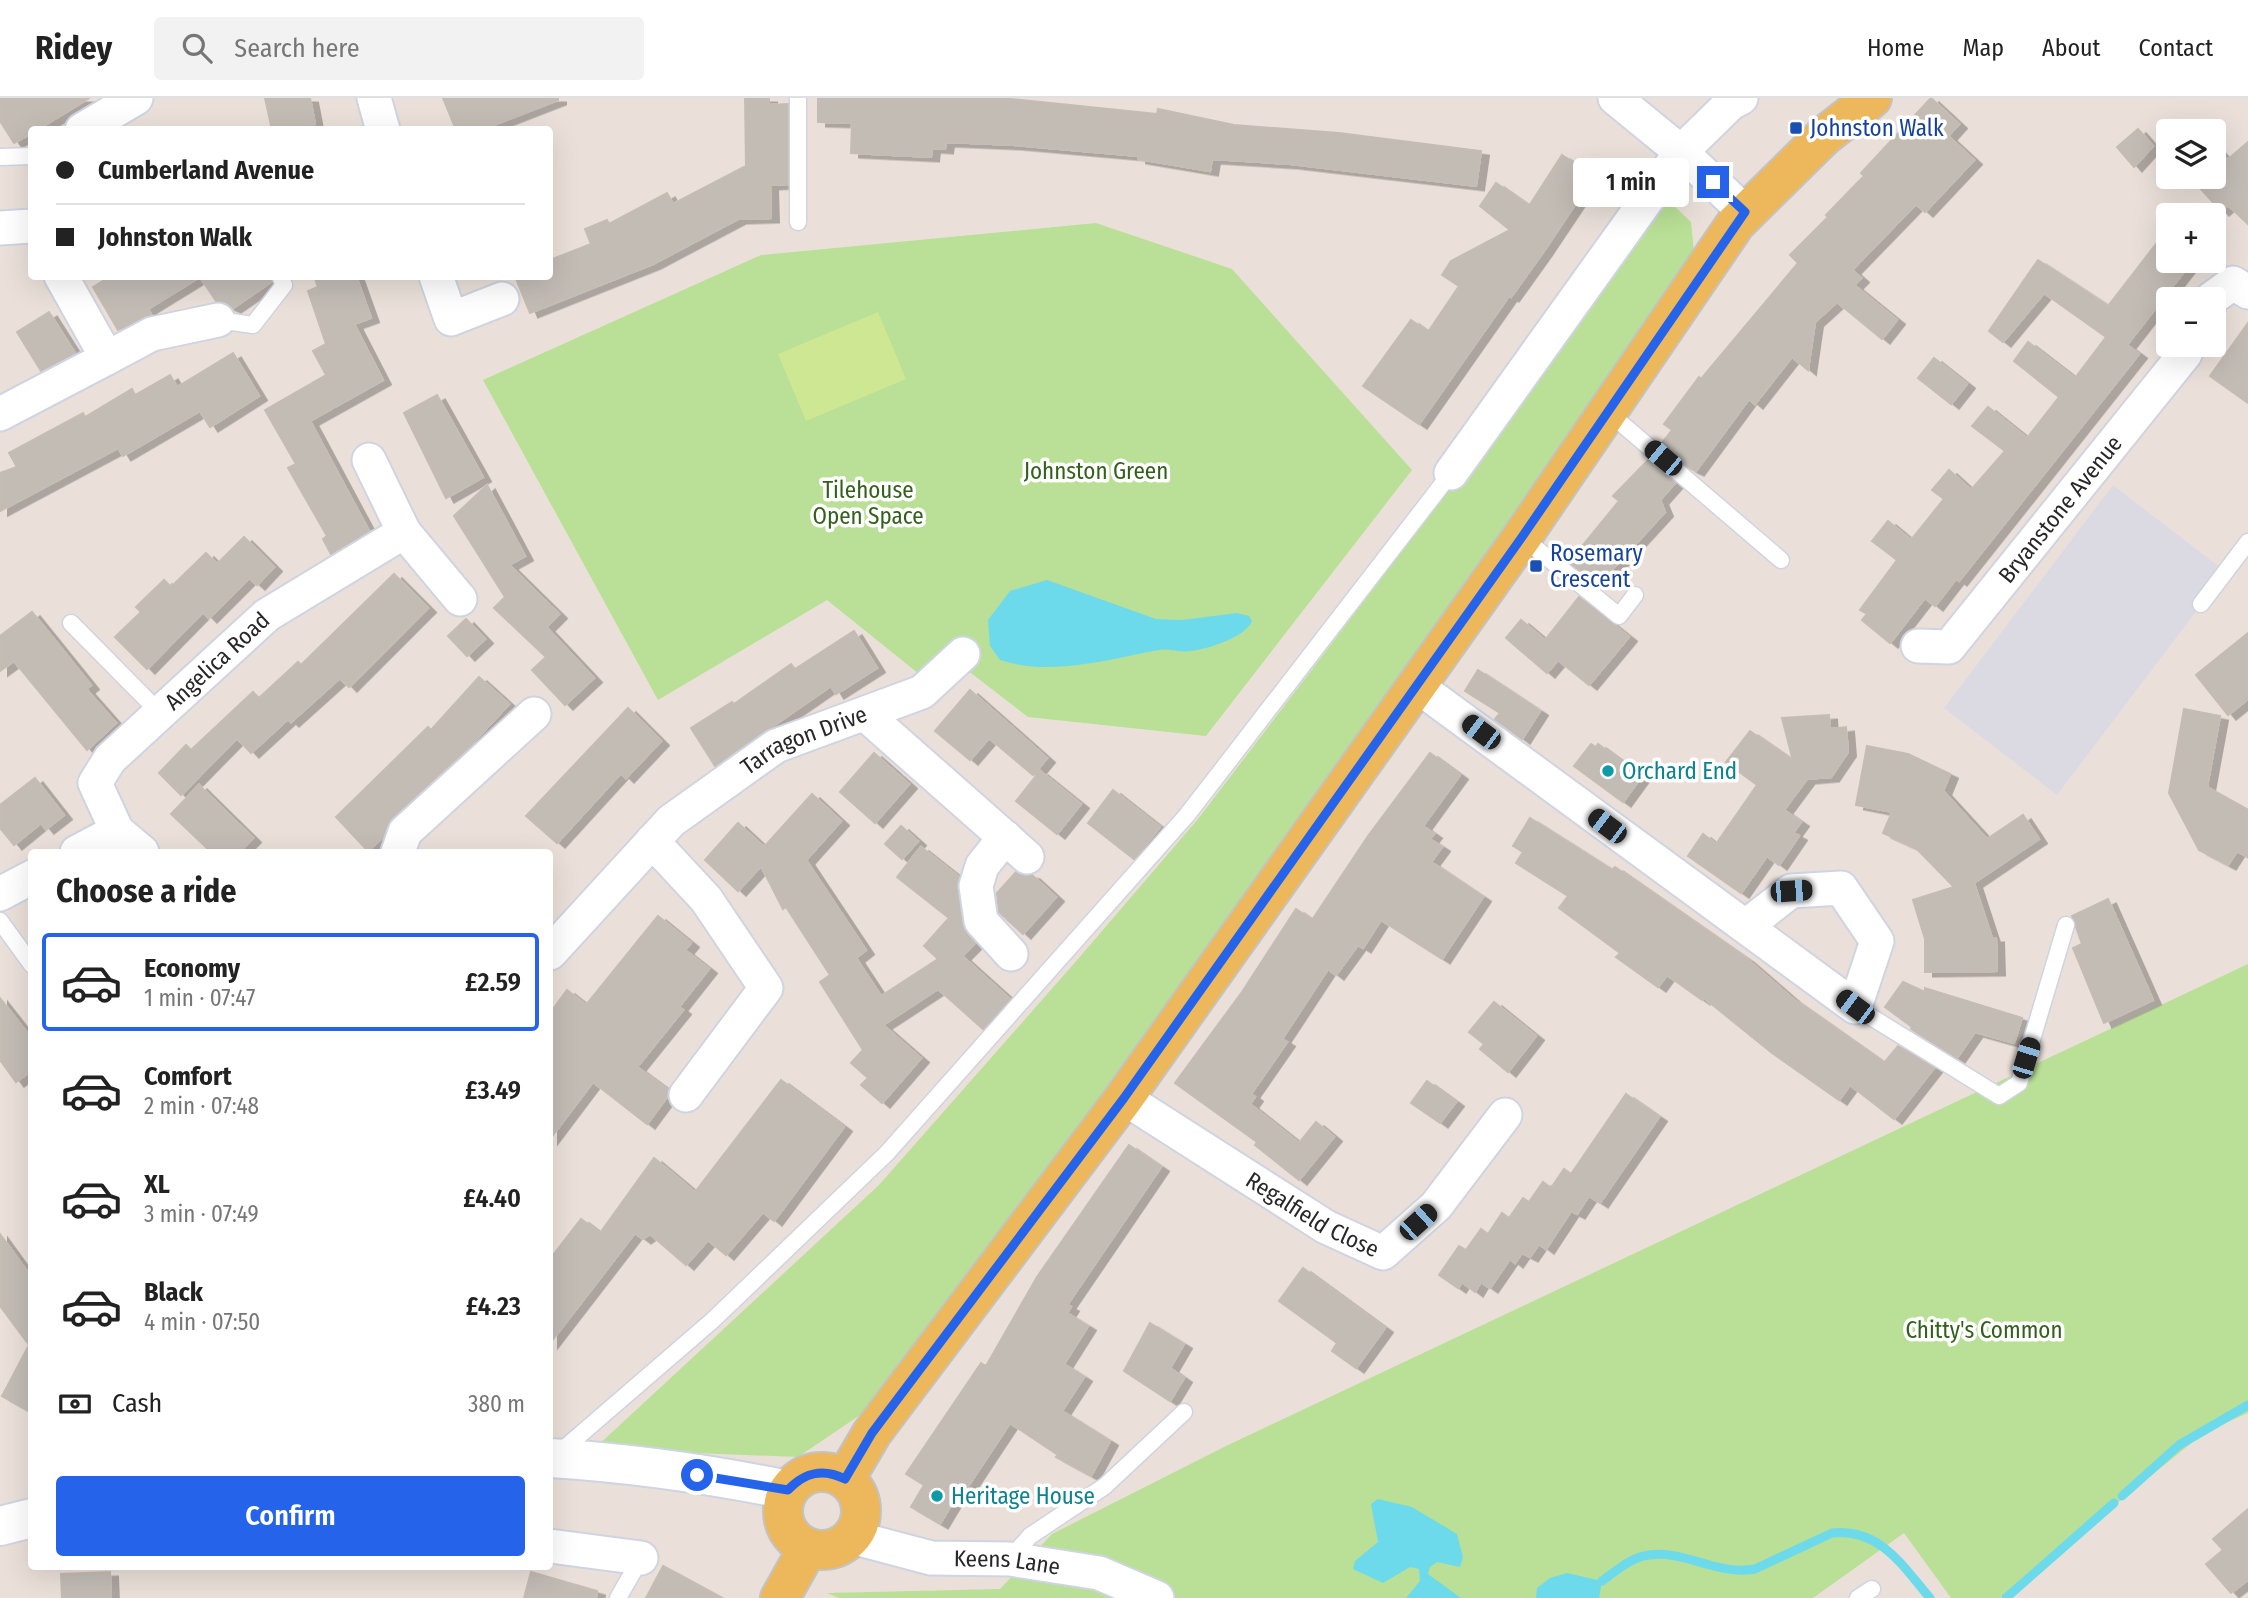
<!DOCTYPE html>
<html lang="en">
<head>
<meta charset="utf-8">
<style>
  body { margin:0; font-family:"Fira Sans Condensed",sans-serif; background:#f2f2f2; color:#222; height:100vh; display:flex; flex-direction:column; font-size:26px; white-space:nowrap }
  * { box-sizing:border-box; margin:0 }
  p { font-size:23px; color:#767676 }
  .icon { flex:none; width:38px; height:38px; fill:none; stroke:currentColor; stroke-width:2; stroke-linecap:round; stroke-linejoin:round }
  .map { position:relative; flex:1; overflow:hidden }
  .sheet { position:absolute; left:28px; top:751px; width:525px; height:721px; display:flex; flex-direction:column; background:#fff; border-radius:7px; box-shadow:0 7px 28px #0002 }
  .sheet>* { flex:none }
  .hud { position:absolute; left:28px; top:28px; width:525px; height:154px; border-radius:7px; box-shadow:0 7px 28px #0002; display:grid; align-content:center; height:154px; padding:0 28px; background:#fff }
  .buttons { position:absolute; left:2156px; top:21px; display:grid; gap:14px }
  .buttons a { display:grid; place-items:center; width:70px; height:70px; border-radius:7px; background:#fff; box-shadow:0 7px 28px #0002; font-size:35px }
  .end { position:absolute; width:32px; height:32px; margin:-16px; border:9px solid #2563eb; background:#fff; box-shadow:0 0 0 4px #fff }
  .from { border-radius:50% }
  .bubble { position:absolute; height:49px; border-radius:7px; background:#fff; box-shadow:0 7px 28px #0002; font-size:23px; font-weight:600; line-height:49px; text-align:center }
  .car { position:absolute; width:21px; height:42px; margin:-21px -10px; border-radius:9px; box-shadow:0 0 5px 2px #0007; background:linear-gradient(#222 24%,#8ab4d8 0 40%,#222 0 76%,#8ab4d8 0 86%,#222 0) }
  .hud b { display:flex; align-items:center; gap:24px; height:66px; font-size:26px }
  .hud b+b { border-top:2px solid #e0e0e0 }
  .hud i { width:18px; height:18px; background:#222 }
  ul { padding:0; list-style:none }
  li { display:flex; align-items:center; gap:21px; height:98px; margin:0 14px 10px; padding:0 14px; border:4px solid transparent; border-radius:7px }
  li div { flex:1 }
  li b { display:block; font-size:26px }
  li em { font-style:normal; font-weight:600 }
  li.selected { border-color:#2563eb }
  li>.icon { width:63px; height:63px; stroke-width:1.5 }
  h2 { padding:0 28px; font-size:32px; line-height:84px }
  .pay { display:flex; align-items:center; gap:18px; height:77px; padding:0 28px; font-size:26px }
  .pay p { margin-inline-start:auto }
  .cta { display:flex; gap:14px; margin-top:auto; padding:14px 28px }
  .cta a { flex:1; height:80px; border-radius:7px; background:#2563eb; color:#fff; font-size:28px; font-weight:600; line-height:80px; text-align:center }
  header { display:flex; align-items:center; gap:42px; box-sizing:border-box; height:98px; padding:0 35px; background:#fff; border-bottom:2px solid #e0e0e0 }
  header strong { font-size:33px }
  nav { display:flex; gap:38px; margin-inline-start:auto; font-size:24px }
  .search { width:490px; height:63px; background:#f2f2f2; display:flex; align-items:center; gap:18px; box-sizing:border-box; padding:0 24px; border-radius:7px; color:#767676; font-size:26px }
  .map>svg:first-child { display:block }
</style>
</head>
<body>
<header>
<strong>Ridey</strong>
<div class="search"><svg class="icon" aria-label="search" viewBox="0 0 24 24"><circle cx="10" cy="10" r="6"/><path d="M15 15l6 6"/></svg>Search here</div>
<nav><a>Home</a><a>Map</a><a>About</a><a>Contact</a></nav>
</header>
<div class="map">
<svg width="2248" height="1500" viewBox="0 0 2248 1500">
  <defs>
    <filter id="shadow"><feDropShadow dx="8" dy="4.5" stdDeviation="0" flood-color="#0004"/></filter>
  </defs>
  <rect width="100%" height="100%" fill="#eae0d9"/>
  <!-- industrial -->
  <polygon fill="#dbdae2" points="2113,387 2226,474 2057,697 1944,610"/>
  <!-- green -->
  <g fill="#b9e096">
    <polygon points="1669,103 1691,124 1694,154 1265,780 863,1315 798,1359 594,1351 879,1087 1078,861 1198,721"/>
    <polygon points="1096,125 1232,171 1412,372 1206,638 1028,619 945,555 919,576 827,502 658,602 483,282 761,157"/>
    <polygon points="2248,866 2248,1315 2205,1334 2000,1500 1951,1500 1904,1435 1813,1500 839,1500 827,1495 1000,1491 1052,1436 1226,1348"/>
  </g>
  <!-- pitch -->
  <polygon fill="#cee792" points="878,214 906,281 806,323 778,256"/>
  <!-- water -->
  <g fill="#6ddaeb">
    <path d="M 1047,482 L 1156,521 L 1182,522 L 1237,515 L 1249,518 L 1252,523 C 1246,539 1208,551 1191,553 C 1180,555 1170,550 1159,552 C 1109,561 1051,579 1000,562 L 990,548 L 988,522 L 1010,493 Z"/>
    <polygon points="1378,1401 1412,1409 1457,1436 1463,1459 1460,1469 1437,1464 1430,1469 1428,1476 1461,1500 1406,1500 1420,1483 1419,1471 1410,1469 1383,1485 1353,1471 1355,1463 1378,1444 1371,1406"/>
    <polygon points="1567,1475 1602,1483 1599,1500 1536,1500 1537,1490 1550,1480"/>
  </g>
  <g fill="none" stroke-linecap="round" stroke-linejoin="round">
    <!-- stream -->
    <g stroke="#6ddaeb" stroke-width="9">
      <polyline points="2122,1398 2179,1347 2248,1307"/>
      <path d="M 1602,1483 C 1616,1473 1631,1459 1649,1457 C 1686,1452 1717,1478 1755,1471 L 1832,1435 C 1881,1430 1903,1469 1930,1500"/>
      <polyline points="2006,1500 2114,1405"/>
    </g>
  </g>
  <!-- building -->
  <g fill="#c2bcb5" stroke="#c5bcb3" stroke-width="2" filter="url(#shadow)">
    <polygon points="0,0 89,0 37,32 32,32 32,35 14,45 0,23"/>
    <polygon points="265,0 310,0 315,26 292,32 272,32"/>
    <polygon points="443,0 558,0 558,2 481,32 456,32"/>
    <polygon points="745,0 769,0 769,7 788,6 788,86 770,87 771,120 738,121 653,166 530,215 515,178 550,178 550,162 591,146 585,131 607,122 609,126 667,95 673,106 746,68"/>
    <polygon points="818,0 1001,0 1157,16 1158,11 1234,27 1339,35 1481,53 1476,88 1290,66 1212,61 1210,73 1138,61 1138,58 1014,47 946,44 945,51 932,50 931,59 851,55 852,25 818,24"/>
    <polygon points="1931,0 1959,26 1948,38 1974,62 1925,114 1916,106 1852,172 1861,180 1854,187 1897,222 1882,241 1837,204 1815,224 1808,272 1792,259 1755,306 1749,301 1696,373 1689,370 1661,346 1672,332 1664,326 1699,279 1701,281 1798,165 1790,157 1828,119 1826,117 1864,78 1861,75"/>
    <polygon points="2138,31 2153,48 2134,69 2117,49"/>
    <polygon points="2248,44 2248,126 2228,107 2221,113 2190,79 2214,79 2214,47 2227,62"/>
    <polygon points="1562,57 1594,78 1544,153 1511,199 1509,198 1419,326 1363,288 1411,222 1428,234 1459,188 1442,177 1451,163 1510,132 1480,108 1496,85 1529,108"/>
    <polygon points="2156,146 2168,155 2168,163 2178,163 2187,170 2127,247 2139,256 1959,483 1956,481 1935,508 1925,500 1890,545 1862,522 1867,516 1860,512 1897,462 1872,443 1888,423 1911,442 1944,401 1932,392 1949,372 1971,392 2005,353 1972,328 1988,309 2027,340 2059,299 2014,263 2028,244 2075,280 2106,239 2044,195 2003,244 1989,233 2038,162 2108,208"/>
    <polygon points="111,178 270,178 271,184 233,210 216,203 200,179 148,211 151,216 118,232 93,189"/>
    <polygon points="314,178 356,178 371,220 354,226 383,282 310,323 369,433 331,456 323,441 327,438 288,370 296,366 265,312 326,277 313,253 326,246 308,193 318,189"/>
    <polygon points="49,214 75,255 41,273 17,234"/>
    <polygon points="2248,225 2248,305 2210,278"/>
    <polygon points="233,255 259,298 210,329 200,313 123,358 118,350 0,413 0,375 17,369 9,355 83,315 85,319 132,291 135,297 170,277 177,289"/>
    <polygon points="1934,260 1967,286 1951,306 1918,280"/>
    <polygon points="437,297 483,379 446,400 404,315"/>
    <polygon points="1648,362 1675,385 1660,402 1665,414 1598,487 1569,464 1619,403 1613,398"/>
    <polygon points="487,387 525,458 509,467 559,516 546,529 594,580 565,607 532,572 546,559 494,510 505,499 454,418"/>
    <polygon points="244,439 274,469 257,487 249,480 209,520 203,514 147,571 115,539 141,514 136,509 164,482 171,489 206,455 217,466"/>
    <polygon points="394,476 428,510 349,589 340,580 291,624 288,621 251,655 237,640 181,697 159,675 186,647 191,652 253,594 259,600 298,564 301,567"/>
    <polygon points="1579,499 1629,539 1589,587 1558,562 1547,575 1506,540 1521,522 1545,542"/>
    <polygon points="32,514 91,587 86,591 116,625 87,652 14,563 0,573 0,538"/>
    <polygon points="466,521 485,541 467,558 448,538"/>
    <polygon points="854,533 877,570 836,596 831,588 715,668 691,630 732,604 734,606 791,566 795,571"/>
    <polygon points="2248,535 2248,601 2228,617 2196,577"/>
    <polygon points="1478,572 1540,613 1522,641 1495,621 1500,615 1465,593"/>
    <polygon points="479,579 509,606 472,646 392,720 383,739 368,753 336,719 428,629 431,632"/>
    <polygon points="970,592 1047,660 1033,677 989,640 970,662 935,633"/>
    <polygon points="628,610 661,643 626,680 621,675 557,745 526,718"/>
    <polygon points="2184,611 2220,618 2207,689 2248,712 2248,759 2237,753 2228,767 2199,752 2169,695"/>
    <polygon points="1829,617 1830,631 1846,629 1848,654 1831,679 1807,681 1784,712 1801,724 1793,735 1799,738 1779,767 1767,758 1741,795 1688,758 1703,736 1716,746 1757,687 1726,664 1750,633 1793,663 1782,620"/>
    <polygon points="1591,646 1596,649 1598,646 1642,678 1623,704 1574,668"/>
    <polygon points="1867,648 1908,656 1950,676 1943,693 1987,741 2023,717 2039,741 1974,785 1992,840 1996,840 1997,873 1925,874 1925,841 1913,802 1954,789 1916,750 1883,735 1892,714 1856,707"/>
    <polygon points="874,655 909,686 875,725 840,694"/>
    <polygon points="1430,655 1460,677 1423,728 1434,736 1430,741 1442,749 1431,764 1483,799 1442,861 1381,822 1363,850 1358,847 1336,877 1328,871 1282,941 1287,944 1251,996 1255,999 1250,1006 1299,1045 1316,1024 1334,1039 1299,1082 1255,1047 1257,1044 1175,985 1242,894 1296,811 1312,822 1368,738"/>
    <polygon points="1040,673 1081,706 1057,736 1016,703"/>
    <polygon points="35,680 64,717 46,731 41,725 14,747 0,730 0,707"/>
    <polygon points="199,687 253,740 239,754 211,754 171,716"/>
    <polygon points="1113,692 1160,729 1134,761 1088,725"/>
    <polygon points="812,696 841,723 806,762 866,852 856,860 881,898 938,861 924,848 949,820 897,779 921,749 959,779 962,826 975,845 962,858 1010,901 983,931 938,891 883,927 921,960 882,1005 861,987 868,980 851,965 863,952 820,884 830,877 786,809 783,811 761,768 738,793 705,762 738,725 764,749"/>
    <polygon points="1530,720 1612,772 1615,769 1747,861 1793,901 1884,965 1898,948 1934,970 1894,1021 1850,987 1839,1002 1772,955 1704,900 1702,902 1667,877 1658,889 1616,859 1620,855 1559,810 1568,798 1516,765 1523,754 1513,748"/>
    <polygon points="901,728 918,743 902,761 885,746"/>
    <polygon points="1016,774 1032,777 1056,799 1023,836 999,814 997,795"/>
    <polygon points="2108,801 2153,902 2104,925 2073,850 2082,846 2072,818"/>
    <polygon points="658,818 691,845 685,852 709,871 679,909 683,912 637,969 668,992 667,999 647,1026 593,984 550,1041 550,915 567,892 586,907"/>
    <polygon points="1903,884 1925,894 1925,890 2022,920 2014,945 1975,934 1957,960 1911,931 1912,929 1885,909"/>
    <polygon points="0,900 32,941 32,972 16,984 0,962"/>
    <polygon points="1494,904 1536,938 1508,974 1480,951 1484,946 1469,934"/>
    <polygon points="781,982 844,1029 774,1123 763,1114 726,1157 708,1142 686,1167 650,1136 643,1141 635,1135 550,1245 550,1161 581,1121 600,1135 654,1060 695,1094"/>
    <polygon points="1427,983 1456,1004 1440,1025 1411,1005"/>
    <polygon points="1626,996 1659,1019 1600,1105 1589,1098 1577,1116 1571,1113 1546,1151 1539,1146 1530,1159 1522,1155 1515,1165 1510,1161 1490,1190 1481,1184 1475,1194 1462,1184 1458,1190 1439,1177 1459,1148 1466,1152 1481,1131 1488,1136 1502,1115 1509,1120 1523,1100 1529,1104 1543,1084 1551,1090 1564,1071 1571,1076"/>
    <polygon points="1129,1047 1161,1069 1067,1207 1071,1209 1067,1215 1088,1228 1064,1266 1084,1279 1062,1313 1110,1343 1091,1378 1056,1359 1058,1357 1010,1325 963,1396 959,1394 940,1426 911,1409 924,1387 906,1376 981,1265 986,1268 1037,1179"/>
    <polygon points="0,1136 32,1180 32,1315 2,1298 29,1247 0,1208"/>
    <polygon points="1303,1170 1385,1230 1356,1270 1332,1253 1337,1245 1279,1203"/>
    <polygon points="1150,1225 1184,1246 1170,1270 1184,1280 1170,1303 1124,1273"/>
    <polygon points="2248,1411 2248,1482 2231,1495 2206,1466 2223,1452 2213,1441"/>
    <polygon points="663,1468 722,1500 646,1500"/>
    <polygon points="110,1474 111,1500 62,1500 61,1476"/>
    <polygon points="531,1474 597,1493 596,1500 524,1500"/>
  </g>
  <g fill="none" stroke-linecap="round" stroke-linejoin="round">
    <!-- lane casing -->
    <g stroke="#ced4e1" stroke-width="19">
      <g id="lane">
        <polyline points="0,59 32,58"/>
        <polyline points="798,124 798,0"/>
        <polyline points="218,222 253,227 284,187 280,178"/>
        <polyline points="1608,314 1781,462"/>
        <polyline points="1522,439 1619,518 1635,497"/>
        <polyline points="2201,506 2248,444"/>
        <polyline points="71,525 161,616"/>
        <polyline points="0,823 32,867"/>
        <polyline points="1855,909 1999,998 2019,985 2066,827"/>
        <polyline points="560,1354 713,1222 887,1055 1187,717 1451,375"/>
        <polyline points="1010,1461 1030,1438 1105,1388 1184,1314"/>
        <polyline points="618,1500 641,1460"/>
        <polyline points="1858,1500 1872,1491"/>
      </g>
    </g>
    <!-- street casing -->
    <g stroke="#ced4e1" stroke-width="37">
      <g id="street">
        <polyline points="374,0 383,32"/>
        <polyline points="1615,0 1681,54 1745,114"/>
        <polyline points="82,32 136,0"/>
        <polyline points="0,130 32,128"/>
        <polyline points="436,178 451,221 502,201"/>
        <polyline points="2211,201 2233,185 2248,194"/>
        <polyline points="107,260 152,236 218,222"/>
        <polyline points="0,316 107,260 61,178"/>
        <polyline points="1451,375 1681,54 1731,5 1741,0"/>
        <polyline points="404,434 460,501"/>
        <path id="s1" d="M 1918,548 L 1949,549 L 2185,256 L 2188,247"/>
        <polyline points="1417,588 1855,909 1877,843 1841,790 1791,793 1746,828"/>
        <polyline points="865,616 1027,759"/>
        <polyline points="1005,739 982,768 976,788 981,823 1011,856"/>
        <polyline points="652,743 706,801 766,890 686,997"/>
        <polyline points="77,754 117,733"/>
        <path id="s2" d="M 142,754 L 117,733 L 95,685 L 110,661 L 267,517 L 404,434 L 369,362"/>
        <polyline points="398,754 405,734 534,616"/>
        <polyline points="0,796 32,779"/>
        <path id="s3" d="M 550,855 L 671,723 L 776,648 L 922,594 L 963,556"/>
        <path id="s4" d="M 1124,1000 L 1326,1129 L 1383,1155 L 1436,1108 L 1505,1017"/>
        <path id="s5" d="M 852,1439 L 931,1460 L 1010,1461 L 1099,1475 L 1157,1500"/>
        <polyline points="550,1448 641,1460"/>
      </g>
    </g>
    <!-- secondary casing -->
    <g stroke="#ced4e1" stroke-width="42">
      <g id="secondary">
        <path d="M 550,1360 C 630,1365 709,1376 788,1392"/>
        <polyline points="0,1428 32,1420"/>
      </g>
    </g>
    <!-- primary casing -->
    <g stroke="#c3c3c3" stroke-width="42">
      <g id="primary">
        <circle cx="822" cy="1413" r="39"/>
        <polyline points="845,1381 872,1335 1124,1000 1522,439 1736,125 1823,39 1872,0"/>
        <polyline points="780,1500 808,1450"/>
      </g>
    </g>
    <!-- lane -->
    <use href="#lane" stroke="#fff" stroke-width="16"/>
    <!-- street -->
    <use href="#street" stroke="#fff" stroke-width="33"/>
    <!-- secondary -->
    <use href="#secondary" stroke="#fff" stroke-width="38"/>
    <!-- primary -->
    <use href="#primary" stroke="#edb85b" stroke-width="38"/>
  </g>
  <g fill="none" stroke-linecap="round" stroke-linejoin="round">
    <!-- route -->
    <path stroke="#2563eb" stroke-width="9" d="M 697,1377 L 788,1392 C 805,1374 823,1370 845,1381 L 872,1335 L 1124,1000 L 1522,439 L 1745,114 L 1713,84"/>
  </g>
  <!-- markers -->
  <g fill="#1a4fb4" stroke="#fff" stroke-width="2.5">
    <rect x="1789" y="23" width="14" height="14" rx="3.5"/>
    <rect x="1529" y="461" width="14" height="14" rx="3.5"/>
  </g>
  <g fill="#0f9aa8" stroke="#fff" stroke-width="2.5">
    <circle cx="1608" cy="673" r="7"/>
    <circle cx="937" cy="1398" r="7"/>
  </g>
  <g text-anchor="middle" stroke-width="7" stroke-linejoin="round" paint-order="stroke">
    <!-- transit labels -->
    <g font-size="23" fill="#164399" stroke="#fff" text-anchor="start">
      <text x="1810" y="38">Johnston Walk</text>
      <text x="1550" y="463">Rosemary<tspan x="1550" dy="26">Crescent</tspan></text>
    </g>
    <!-- park labels -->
    <g font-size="23" fill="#33611b" stroke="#fff">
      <text x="1096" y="381">Johnston Green</text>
      <text x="868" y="400">Tilehouse<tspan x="868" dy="26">Open Space</tspan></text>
      <text x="1984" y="1240">Chitty's Common</text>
    </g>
    <!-- street labels -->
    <g font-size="23" fill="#272727" stroke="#fff">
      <text dy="8" stroke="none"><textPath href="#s1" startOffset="208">Bryanstone Avenue</textPath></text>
      <text dy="8" stroke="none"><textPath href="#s2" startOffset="259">Angelica Road</textPath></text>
      <text dy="8" stroke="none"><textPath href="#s3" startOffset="336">Tarragon Drive</textPath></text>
      <text dy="8" stroke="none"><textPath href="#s4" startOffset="222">Regalfield Close</textPath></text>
      <text dy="8" stroke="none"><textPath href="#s5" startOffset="158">Keens Lane</textPath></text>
    </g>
    <!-- culture labels -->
    <g font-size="23" fill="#0d838f" stroke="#fff" text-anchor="start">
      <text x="1622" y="681">Orchard End</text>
      <text x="951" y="1406">Heritage House</text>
    </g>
  </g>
</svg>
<div class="buttons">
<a><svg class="icon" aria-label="layers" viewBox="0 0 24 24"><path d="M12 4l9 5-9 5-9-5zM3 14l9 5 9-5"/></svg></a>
<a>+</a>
<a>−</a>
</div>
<i class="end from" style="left:697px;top:1377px"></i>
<i class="end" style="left:1713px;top:84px"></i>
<div class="bubble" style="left:1573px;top:60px;width:116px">1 min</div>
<i class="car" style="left:1663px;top:360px;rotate:310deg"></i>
<i class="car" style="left:1481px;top:634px;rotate:307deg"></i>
<i class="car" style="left:1607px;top:728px;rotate:307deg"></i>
<i class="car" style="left:1791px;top:793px;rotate:86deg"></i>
<i class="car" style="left:1855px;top:909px;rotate:307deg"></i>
<i class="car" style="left:2026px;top:960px;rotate:17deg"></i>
<i class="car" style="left:1418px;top:1124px;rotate:48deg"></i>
<div class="hud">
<b><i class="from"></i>Cumberland Avenue</b>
<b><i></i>Johnston Walk</b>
</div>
<section class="sheet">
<h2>Choose a ride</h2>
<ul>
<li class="selected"><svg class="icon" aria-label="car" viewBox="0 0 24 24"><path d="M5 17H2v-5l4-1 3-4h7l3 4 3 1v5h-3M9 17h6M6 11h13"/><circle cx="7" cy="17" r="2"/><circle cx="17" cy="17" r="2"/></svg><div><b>Economy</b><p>1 min · 07:47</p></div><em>£2.59</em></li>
<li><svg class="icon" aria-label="car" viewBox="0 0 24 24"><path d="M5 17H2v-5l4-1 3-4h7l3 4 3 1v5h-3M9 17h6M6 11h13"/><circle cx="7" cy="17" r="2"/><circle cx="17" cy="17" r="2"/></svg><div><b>Comfort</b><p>2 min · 07:48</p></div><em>£3.49</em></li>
<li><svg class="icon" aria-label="car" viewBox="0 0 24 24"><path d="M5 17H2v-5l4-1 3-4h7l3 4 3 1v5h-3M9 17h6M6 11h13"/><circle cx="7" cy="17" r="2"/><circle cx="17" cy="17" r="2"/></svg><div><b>XL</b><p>3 min · 07:49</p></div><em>£4.40</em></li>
<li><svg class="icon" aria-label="car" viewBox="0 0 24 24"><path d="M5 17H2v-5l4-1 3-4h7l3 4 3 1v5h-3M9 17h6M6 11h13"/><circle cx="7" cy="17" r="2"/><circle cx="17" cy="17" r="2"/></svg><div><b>Black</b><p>4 min · 07:50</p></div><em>£4.23</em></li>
</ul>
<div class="pay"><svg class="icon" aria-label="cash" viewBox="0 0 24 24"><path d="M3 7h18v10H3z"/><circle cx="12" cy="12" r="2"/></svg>Cash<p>380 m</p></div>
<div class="cta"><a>Confirm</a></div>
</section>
</div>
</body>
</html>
